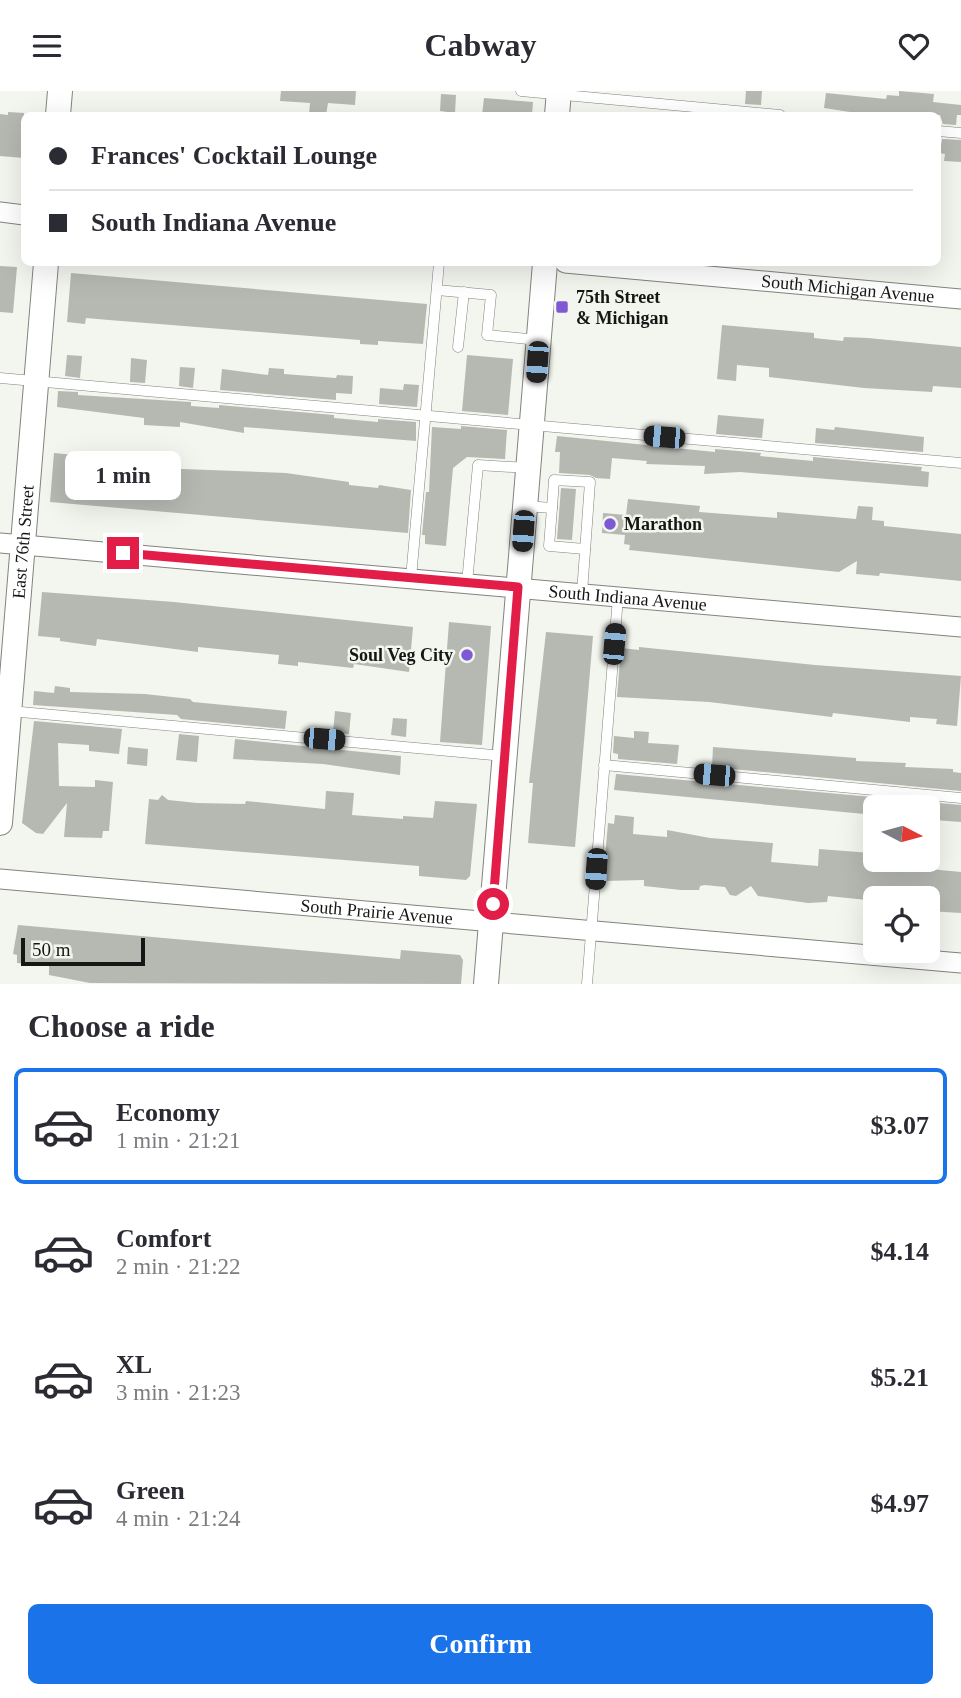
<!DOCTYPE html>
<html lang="en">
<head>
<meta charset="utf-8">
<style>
  body { margin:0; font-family:Georgia,serif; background:#f7f7f7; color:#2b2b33; height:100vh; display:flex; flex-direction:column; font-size:26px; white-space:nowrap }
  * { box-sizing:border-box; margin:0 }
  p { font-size:23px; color:#7c7c81 }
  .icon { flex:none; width:38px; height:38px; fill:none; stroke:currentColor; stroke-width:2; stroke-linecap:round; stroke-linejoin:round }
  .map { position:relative; height:893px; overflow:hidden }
  .side { display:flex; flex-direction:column; background:#fff; flex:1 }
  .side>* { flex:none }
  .top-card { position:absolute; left:21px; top:21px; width:920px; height:154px; border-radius:10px; box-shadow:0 7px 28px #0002; display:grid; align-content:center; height:154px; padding:0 28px; background:#fff }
  .needle { width:46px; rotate:96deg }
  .buttons { position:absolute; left:863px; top:704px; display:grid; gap:14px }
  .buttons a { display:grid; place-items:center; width:77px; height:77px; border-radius:10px; background:#fff; box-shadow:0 7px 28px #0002; font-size:35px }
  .scale { position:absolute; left:21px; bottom:18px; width:124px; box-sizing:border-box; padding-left:7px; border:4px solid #161715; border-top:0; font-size:19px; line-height:24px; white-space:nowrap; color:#161715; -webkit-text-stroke:5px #f3f5ef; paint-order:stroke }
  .end { position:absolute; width:32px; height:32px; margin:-16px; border:9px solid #e11d48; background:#fff; box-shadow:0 0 0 4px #fff }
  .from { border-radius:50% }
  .bubble { position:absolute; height:49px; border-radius:10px; background:#fff; box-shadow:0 7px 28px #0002; font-size:23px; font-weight:800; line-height:49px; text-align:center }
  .car { position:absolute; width:21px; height:42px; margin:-21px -10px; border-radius:9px; box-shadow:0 0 5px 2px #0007; background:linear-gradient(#222 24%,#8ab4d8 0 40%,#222 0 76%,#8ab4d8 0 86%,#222 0) }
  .top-card b { display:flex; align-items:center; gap:24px; height:66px; font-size:26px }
  .top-card b+b { border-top:2px solid #e1e1e2 }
  .top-card i { width:18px; height:18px; background:#2b2b33 }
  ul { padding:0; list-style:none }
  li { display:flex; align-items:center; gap:21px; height:116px; margin:0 14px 10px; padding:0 14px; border:4px solid transparent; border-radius:10px }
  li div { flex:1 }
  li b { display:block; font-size:26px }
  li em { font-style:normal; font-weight:800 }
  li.active { border-color:#1a73e8 }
  li>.icon { width:63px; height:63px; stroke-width:1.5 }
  h2 { padding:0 28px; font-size:32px; line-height:84px }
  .button { display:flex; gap:14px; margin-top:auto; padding:14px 28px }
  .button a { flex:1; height:80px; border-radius:10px; background:#1a73e8; color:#fff; font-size:28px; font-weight:800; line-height:80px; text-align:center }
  header { display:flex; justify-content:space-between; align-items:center; height:91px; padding:0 28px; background:#fff; font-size:32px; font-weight:800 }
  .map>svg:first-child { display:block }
</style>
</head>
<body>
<header><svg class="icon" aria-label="menu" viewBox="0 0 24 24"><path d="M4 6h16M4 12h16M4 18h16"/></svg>Cabway<svg class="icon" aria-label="heart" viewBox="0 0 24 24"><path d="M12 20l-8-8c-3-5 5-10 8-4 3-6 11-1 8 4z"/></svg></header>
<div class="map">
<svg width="961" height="893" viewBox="0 0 961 893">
  <rect width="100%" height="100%" fill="#f3f5ef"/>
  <!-- building -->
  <g fill="#b6b8b2">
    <polygon points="281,0 356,0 355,14 328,12 326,24 309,24 310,12 280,10"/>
    <polygon points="746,0 762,0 761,14 745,13"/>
    <polygon points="899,0 934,3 933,11 961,14 961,24 957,24 956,34 943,33 940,24 863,23 824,17 826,2 886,8 887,4 899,5"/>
    <polygon points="441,3 456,4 455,22 440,20"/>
    <polygon points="484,7 533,11 532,24 482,24"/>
    <polygon points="8,21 24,22 24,67 0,65 0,23 8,24"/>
    <polygon points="942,48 961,49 961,71 944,70 945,63 940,62"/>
    <polygon points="0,175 17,176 13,222 0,221"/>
    <polygon points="71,182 427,213 423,253 378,250 378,254 360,253 360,249 109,229 86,227 85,233 67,231"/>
    <polygon points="722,234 814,242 814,247 843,250 844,246 868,247 961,256 961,297 933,295 932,301 864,297 769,286 769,277 737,274 736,290 717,288"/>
    <polygon points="67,264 82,265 80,287 65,285"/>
    <polygon points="467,264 513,268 508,324 462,320"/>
    <polygon points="131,267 147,269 145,292 130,291"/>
    <polygon points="180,276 195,277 193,297 179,295"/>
    <polygon points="269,277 284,278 284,283 336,287 337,284 353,285 352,303 336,302 336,309 220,299 222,278 268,284"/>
    <polygon points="404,293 419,294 417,316 379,313 380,297 403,299"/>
    <polygon points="58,300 78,301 78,304 191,311 191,315 219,317 219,314 334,324 334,327 378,331 378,328 416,331 416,350 244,336 244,342 180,331 180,336 144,334 144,327 57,316"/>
    <polygon points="718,324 764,328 762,347 716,343"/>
    <polygon points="461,335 507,339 505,368 467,366 453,377 446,455 425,453 425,444 422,444 426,401 429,401 432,336 461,338"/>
    <polygon points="835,336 924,346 923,361 815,352 816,337 834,339"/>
    <polygon points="557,345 715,361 715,358 761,362 760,365 813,370 813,366 922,376 921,380 929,381 928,396 740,381 704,383 705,375 646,373 647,370 612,367 610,388 596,387 590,384 559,382 560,361 555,361"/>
    <polygon points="54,362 157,372 156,377 286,382 349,391 349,394 378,397 379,394 411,399 408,442 50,411"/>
    <polygon points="561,397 576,398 572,449 557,448"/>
    <polygon points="628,408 700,415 699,421 777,427 777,421 856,428 858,415 873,416 872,429 884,430 884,435 961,443 961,490 880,482 879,485 856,483 857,470 839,481 629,459 630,454 624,453 625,444 602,442 603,422 626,424"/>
    <polygon points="42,501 174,511 413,536 409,581 354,573 353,577 298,571 298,575 278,573 279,564 198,556 198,561 97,548 96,555 60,550 60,547 38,545"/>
    <polygon points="449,531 491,535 482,654 440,651"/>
    <polygon points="546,541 593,545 575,756 528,752 533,692 529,692"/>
    <polygon points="639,556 815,574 961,585 957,635 936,633 937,628 910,626 910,631 833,622 832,626 709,611 617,606 621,557 639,559"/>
    <polygon points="55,595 70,597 70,601 145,603 190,608 193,611 287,620 285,638 181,628 177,624 33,614 34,600 54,602"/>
    <polygon points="335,620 351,622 349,643 333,642"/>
    <polygon points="393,627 407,628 406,646 391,644"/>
    <polygon points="34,630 122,638 119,663 89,660 89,654 58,652 59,695 95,696 95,689 113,691 109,740 103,740 102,747 64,746 67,712 43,743 36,742 22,732"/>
    <polygon points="634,640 649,641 648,652 679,654 677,673 618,668 618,663 613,662 614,645 634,647"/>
    <polygon points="179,643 199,645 197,671 176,669"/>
    <polygon points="235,648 401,665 400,684 323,673 233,668"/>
    <polygon points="128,656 148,658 147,675 127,673"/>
    <polygon points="713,656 856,667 856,670 906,672 905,676 953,678 953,681 961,682 961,700 712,676"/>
    <polygon points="616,683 961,714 961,731 934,729 935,716 875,716 875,724 614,699"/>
    <polygon points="326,700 354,702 352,724 403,728 403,725 433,727 435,710 477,713 470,785 466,789 419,785 419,775 145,753 149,708 158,709 162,704 168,709 197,712 245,713 246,710 325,718"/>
    <polygon points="615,724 634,726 633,743 667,746 667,739 710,747 773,752 771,771 818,775 819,758 871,762 875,768 920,769 919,777 961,781 961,822 928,820 928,807 867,807 867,809 828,805 827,811 808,812 758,805 751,795 736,805 730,804 725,796 705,794 700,795 699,799 681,799 644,795 644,789 603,790 608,732 614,733"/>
    <polygon points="18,834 400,868 401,859 460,864 463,869 461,893 90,892 49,884 49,875 17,872 17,864 13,863"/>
  </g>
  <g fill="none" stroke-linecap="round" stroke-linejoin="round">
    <!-- service casing -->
    <g stroke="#82837e" stroke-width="11">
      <g id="service">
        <polyline points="521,0 780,24"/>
        <polyline points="938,40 961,42"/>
        <polyline points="437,199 491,204 487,244 538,249"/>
        <polyline points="458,256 464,201"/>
        <polyline points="0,287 961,372"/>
        <polyline points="525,415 552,417 554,389 590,391 582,502"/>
        <polyline points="552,417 549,455 585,458"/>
        <polyline points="411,487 439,172"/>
        <polyline points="467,492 478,374 528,377"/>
        <polyline points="10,620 504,665"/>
        <polyline points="604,674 961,707"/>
        <polyline points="587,893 618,506"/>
      </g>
    </g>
    <!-- minor casing -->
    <g stroke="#82837e" stroke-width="21">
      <g id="minor">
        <polyline points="0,121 24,124"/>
        <path id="s1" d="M 565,172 L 961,208"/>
        <path id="s2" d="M 0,452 L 961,536"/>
        <path id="s3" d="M 0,788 L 961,872"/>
      </g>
    </g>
    <!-- tertiary casing -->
    <g stroke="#82837e" stroke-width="26">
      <g id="tertiary">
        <polyline points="58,24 60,0"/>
        <polyline points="557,24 559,0"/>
        <path id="s4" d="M 0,732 L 46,172"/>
        <polyline points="486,893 545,172"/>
      </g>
    </g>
    <!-- service -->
    <use href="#service" stroke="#fff" stroke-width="10"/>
    <!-- minor -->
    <use href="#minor" stroke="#fff" stroke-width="19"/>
    <!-- tertiary -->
    <use href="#tertiary" stroke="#fff" stroke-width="24"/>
  </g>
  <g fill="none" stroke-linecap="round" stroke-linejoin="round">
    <!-- route -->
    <polyline stroke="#e11d48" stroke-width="9" points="123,462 518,496 493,813"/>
  </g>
  <!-- markers -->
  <g fill="#7d5ad4" stroke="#f3f5ef" stroke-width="2.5">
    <rect x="555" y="209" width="14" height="14" rx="3.5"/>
    <circle cx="610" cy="433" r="7"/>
    <circle cx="467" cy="564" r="7"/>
  </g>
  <g text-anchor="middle" stroke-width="5" stroke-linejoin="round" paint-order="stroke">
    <!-- street labels -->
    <g font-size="18" fill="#161715" stroke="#f3f5ef">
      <text dy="6" stroke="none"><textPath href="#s1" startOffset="284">South Michigan Avenue</textPath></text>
      <text dy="6" stroke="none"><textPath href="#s4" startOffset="282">East 76th Street</textPath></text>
      <text dy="6" stroke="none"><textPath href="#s2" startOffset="630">South Indiana Avenue</textPath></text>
      <text dy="6" stroke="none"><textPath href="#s3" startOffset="378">South Prairie Avenue</textPath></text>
    </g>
    <!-- poi labels -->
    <g font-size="18" font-weight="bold" fill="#161715" stroke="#f3f5ef" text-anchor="start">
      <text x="576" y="212">75th Street<tspan x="576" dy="21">&amp; Michigan</tspan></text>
      <text x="624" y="439">Marathon</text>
      <text x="453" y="570" text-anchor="end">Soul Veg City</text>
    </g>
  </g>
</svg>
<div class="buttons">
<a><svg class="needle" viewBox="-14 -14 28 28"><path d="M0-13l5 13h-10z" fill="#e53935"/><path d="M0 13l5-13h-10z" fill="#7c7c81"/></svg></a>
<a><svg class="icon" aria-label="locate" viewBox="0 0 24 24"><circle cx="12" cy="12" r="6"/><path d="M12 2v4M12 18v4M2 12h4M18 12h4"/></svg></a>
</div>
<div class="scale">50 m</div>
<i class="end from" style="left:493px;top:813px"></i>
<i class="end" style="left:123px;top:462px"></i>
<div class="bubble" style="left:65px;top:360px;width:116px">1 min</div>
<i class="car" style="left:537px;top:271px;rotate:184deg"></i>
<i class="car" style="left:664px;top:346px;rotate:275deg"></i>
<i class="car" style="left:523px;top:440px;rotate:184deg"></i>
<i class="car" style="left:614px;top:553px;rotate:5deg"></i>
<i class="car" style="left:324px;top:648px;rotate:95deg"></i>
<i class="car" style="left:714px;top:684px;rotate:275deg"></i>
<i class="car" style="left:596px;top:778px;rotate:184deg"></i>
<div class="top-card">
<b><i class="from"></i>Frances' Cocktail Lounge</b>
<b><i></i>South Indiana Avenue</b>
</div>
</div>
<section class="side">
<h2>Choose a ride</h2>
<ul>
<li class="active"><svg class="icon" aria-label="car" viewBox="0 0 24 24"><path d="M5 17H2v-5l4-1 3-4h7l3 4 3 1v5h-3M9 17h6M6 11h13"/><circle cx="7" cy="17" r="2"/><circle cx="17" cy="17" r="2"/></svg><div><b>Economy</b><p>1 min · 21:21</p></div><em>$3.07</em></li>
<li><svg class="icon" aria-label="car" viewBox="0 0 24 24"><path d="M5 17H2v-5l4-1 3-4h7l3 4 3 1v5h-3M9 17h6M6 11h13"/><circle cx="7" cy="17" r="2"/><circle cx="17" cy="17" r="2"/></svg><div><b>Comfort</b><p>2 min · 21:22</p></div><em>$4.14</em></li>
<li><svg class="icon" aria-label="car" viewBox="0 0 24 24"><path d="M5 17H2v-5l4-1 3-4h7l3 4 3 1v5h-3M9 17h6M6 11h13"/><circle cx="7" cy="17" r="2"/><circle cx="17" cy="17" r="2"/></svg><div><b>XL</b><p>3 min · 21:23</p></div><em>$5.21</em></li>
<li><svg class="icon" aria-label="car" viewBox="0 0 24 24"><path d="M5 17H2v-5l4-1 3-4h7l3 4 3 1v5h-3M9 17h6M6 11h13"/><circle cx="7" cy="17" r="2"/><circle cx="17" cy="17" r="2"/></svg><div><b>Green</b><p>4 min · 21:24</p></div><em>$4.97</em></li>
</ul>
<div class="button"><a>Confirm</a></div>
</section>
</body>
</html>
